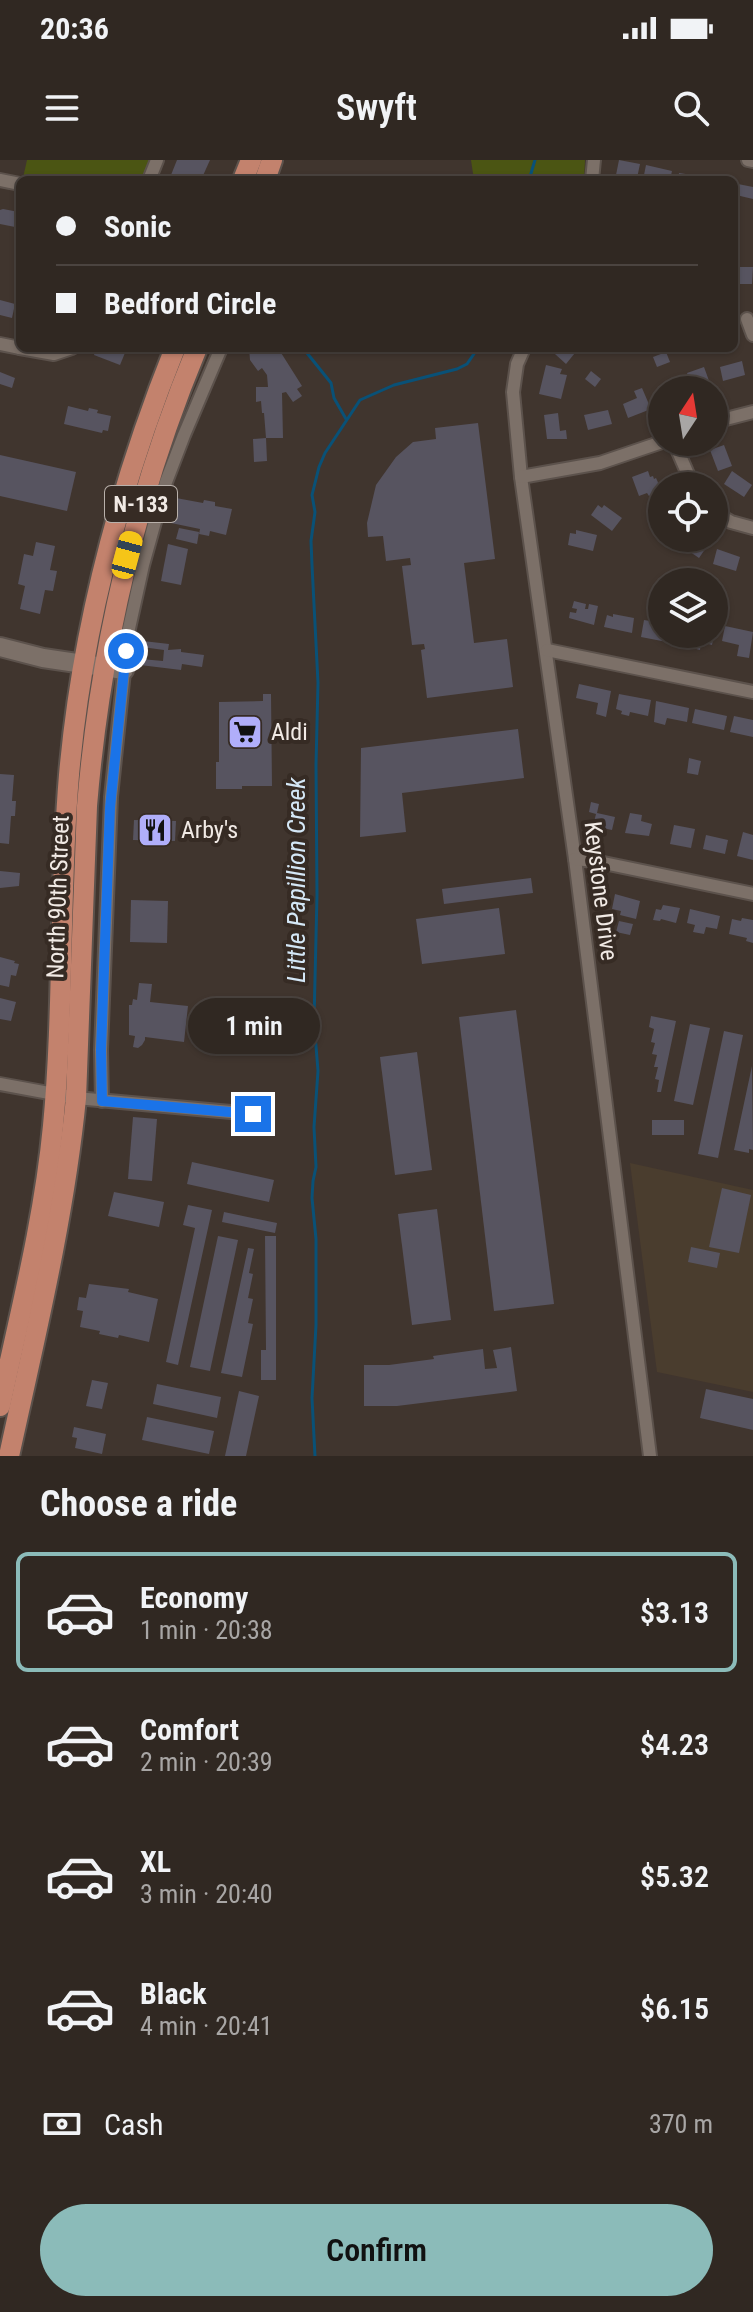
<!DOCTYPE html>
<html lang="en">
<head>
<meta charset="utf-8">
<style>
  body { margin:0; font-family:"Roboto Condensed",sans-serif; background:#38302a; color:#f1f3f6; height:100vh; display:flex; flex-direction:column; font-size:30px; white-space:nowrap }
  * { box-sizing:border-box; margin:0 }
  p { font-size:26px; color:#a8a6a5 }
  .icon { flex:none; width:44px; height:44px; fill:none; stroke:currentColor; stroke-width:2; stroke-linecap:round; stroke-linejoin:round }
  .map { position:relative; height:1296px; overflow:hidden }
  .sheet { display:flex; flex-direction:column; background:#302822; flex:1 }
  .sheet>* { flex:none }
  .guide { position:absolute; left:16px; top:16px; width:722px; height:176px; border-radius:12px; box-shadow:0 2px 6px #0004,0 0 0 2px #4b4440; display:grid; align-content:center; height:176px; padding:0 40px; background:#302822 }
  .needle { width:52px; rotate:12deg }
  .fabs { position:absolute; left:648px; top:216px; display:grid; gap:16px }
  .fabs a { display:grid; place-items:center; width:80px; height:80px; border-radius:50%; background:#302822; box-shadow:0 2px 6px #0004,0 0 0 2px #4b4440; font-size:40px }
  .end { position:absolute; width:36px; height:36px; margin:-18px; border:10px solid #1a73e8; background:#fff; box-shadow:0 0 0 4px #fff }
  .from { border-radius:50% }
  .bubble { position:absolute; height:56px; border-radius:28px; background:#302822; box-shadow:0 2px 6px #0004,0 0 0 2px #4b4440; font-size:26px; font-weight:600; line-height:56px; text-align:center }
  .car { position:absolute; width:24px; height:48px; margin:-24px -12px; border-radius:10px; box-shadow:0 0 6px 2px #0007; background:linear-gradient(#f5c518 24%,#345 0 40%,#f5c518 0 76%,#345 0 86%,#f5c518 0) }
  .guide b { display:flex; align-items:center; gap:28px; height:76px; font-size:30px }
  .guide b+b { border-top:2px solid #4b4440 }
  .guide i { width:20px; height:20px; background:#f1f3f6 }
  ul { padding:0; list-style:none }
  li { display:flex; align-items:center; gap:24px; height:120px; margin:0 16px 12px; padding:0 24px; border:4px solid transparent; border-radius:12px }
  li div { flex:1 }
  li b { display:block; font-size:30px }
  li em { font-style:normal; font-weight:600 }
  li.current { border-color:#8bbbb9 }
  li>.icon { width:72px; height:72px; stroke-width:1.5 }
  h2 { padding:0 40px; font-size:36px; line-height:96px }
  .pay { display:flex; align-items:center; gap:20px; height:88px; padding:0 40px; font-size:30px }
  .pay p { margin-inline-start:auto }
  .cta { display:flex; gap:16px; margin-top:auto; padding:16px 40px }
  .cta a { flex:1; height:92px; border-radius:48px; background:#8bbbb9; color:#111; font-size:32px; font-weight:600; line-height:92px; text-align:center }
  .status { display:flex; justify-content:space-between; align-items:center; height:56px; padding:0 40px; background:#302822; direction:ltr }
  .status svg { height:22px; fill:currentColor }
  header { display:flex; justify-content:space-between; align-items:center; height:104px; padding:0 40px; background:#302822; font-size:36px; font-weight:600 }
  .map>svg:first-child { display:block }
</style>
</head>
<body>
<div class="status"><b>20:36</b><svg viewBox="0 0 49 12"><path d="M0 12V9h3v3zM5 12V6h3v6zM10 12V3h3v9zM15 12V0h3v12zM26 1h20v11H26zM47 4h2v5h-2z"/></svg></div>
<header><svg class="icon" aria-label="menu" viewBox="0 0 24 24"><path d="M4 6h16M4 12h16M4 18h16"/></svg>Swyft<svg class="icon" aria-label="search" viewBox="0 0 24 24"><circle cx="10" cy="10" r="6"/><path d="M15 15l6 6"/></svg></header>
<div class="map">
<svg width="753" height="1296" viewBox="0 0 753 1296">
  <rect width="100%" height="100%" fill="#40352e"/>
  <!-- industrial -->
  <polygon fill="#4a3d2e" points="630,1003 753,1030 753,1232 657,1212"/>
  <!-- green -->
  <g fill="#4b5513">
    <polygon points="27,0 150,0 141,20 32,20 23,18"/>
    <polygon points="471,0 585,0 584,20 474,20"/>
  </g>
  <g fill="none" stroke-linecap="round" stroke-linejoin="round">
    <!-- stream -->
    <g stroke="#095177" stroke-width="3">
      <polyline points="529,20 535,0"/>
      <polyline points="303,188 331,223 334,238 346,259"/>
      <polyline points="315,1296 312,1238 316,1165 316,1079 312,1038 313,1021 316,1007 314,967 318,911 314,861 317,735 316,605 318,523 312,405 311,381 315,352 312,335 319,307 325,293 360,240 394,225 457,209 467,204 478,188"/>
    </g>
  </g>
  <!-- building -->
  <g fill="#575460">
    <polygon points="177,0 210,0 201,20 169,20"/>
    <polygon points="619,0 640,4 637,18 616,15"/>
    <polygon points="646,5 672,11 670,20 643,20"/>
    <polygon points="679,13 699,16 698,20 678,20"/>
    <polygon points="738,24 753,27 753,39 736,35"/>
    <polygon points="3,49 19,52 15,67 0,64 0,50"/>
    <polygon points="734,107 753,107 752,124 734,124"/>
    <polygon points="0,140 15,144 12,158 0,155"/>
    <polygon points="96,188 127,188 120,205 94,195"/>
    <polygon points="249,188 278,188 302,226 297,229 302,236 293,242 286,232 282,233 283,278 266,278 267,301 254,302 253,279 266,278 264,253 262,253 261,241 256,242 256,227 268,227 267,215 262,208 258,211 250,200"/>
    <polygon points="560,188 579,188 566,204 555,194"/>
    <polygon points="666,192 670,202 657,207 653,197"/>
    <polygon points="742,201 745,215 723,221 720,207"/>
    <polygon points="546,205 562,209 560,214 567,215 561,239 539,234"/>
    <polygon points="704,207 712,229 686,230 684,224 690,222 687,213"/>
    <polygon points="591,211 601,219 595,227 585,219"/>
    <polygon points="0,212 15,218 12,228 0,224"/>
    <polygon points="676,223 679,230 662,230 662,248 655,232"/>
    <polygon points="642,228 651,249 628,258 623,244 637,238 634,231"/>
    <polygon points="68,246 88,251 89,248 98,250 97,253 111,256 108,271 103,270 102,273 64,264"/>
    <polygon points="608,250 612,264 588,270 584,255"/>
    <polygon points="558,253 560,271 566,270 567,279 547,279 544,255"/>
    <polygon points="478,263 495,399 464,403 474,483 507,479 513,527 427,538 421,490 425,489 424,484 412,485 402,406 411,405 410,398 386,401 383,376 368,377 367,363 376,325 396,297 413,282 436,279 435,268"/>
    <polygon points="724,285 732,306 718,311 710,290"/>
    <polygon points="0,295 76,312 67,351 0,336"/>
    <polygon points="648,311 650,317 653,316 654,319 656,318 662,331 649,336 647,333 639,336 632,317"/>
    <polygon points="732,311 752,325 744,337 724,324"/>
    <polygon points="176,338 203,343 204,340 215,342 215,346 232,349 226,375 210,371 209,376 199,374 200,369 171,363"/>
    <polygon points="598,345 602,348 604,345 622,358 612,371 591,355"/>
    <polygon points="662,348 662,373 651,355"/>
    <polygon points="179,368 199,372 197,384 176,379"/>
    <polygon points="576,370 597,375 593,391 568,385 570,373 576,374"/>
    <polygon points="685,378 699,378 708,385 699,398 680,385"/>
    <polygon points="36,382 55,386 50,410 57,411 53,431 45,430 40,454 20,449 25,426 18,424 24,394 33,396"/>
    <polygon points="168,384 188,389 181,425 161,421"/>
    <polygon points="717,389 740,397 736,411 713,404"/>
    <polygon points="574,441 586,444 585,449 588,449 589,444 598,446 594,465 569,458 570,452 576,453 577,449 572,448"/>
    <polygon points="658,452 662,453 662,474 674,474 672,483 641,477 644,460 650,461 651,456 656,458"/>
    <polygon points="613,454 634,458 632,473 604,467 607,455 613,457"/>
    <polygon points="725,466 753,472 749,498 737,496 739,485 722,481"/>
    <polygon points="682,474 706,475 714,474 712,485 701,482 700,490 680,485"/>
    <polygon points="143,481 169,484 168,490 181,489 181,492 204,495 202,507 182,504 181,510 140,505 141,499 163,501 164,490 142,487"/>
    <polygon points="579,524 611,531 606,557 596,554 598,543 576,538"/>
    <polygon points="263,534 271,534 272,626 242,626 242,629 216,629 216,602 219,602 219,542 263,541"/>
    <polygon points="619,534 651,540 648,556 630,552 629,556 621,554 622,551 616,549"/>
    <polygon points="656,541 689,548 687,562 667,558 665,565 654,562"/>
    <polygon points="695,549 727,556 724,570 692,563"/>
    <polygon points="734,556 753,560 753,577 730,572"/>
    <polygon points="518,569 524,618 402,633 406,672 360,677 361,588"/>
    <polygon points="689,598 701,601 698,615 687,613"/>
    <polygon points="0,614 14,615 12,641 16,641 15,656 11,656 9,684 0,683"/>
    <polygon points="591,642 599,644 597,653 615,657 612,670 593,666 596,654 589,652"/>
    <polygon points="630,653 642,655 641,661 652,664 649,676 625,673"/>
    <polygon points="134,660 176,661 175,681 133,680"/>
    <polygon points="674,665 695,669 691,688 670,684"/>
    <polygon points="743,672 753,675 753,700 737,696"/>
    <polygon points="706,675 728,680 725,694 703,689"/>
    <polygon points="0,711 20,713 19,726 0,728"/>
    <polygon points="531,718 533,733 444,744 442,729"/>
    <polygon points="615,734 640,741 636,759 620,755 621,751 612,749"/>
    <polygon points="131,740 168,741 167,783 130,782"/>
    <polygon points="663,745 680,748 676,763 661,759 660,761 653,760 656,749 661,750"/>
    <polygon points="499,748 505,794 422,804 416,759"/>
    <polygon points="690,749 720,756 717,769 706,767 704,774 693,772 695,765 687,763"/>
    <polygon points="742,758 753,760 753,783 746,781 747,778 729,774 732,759 741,761"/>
    <polygon points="619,761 633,764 630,775 616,772"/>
    <polygon points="0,797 15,801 14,803 19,804 16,816 11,815 9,827 0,825"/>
    <polygon points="139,823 152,824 150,842 188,846 184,882 145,877 145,880 142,885 138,888 133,887 135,876 129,875 129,845 132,845 133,839 137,840"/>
    <polygon points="0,838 16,842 11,861 0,859"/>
    <polygon points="516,850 554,1144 494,1151 459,857"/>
    <polygon points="651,856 676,861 661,932 657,932 659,920 655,919 658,907 654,907 657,895 652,894 655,883 651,882 654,869 649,867"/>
    <polygon points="690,864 710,868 693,945 674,941"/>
    <polygon points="724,871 743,875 718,998 698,994"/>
    <polygon points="417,892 432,1010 395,1015 380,897"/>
    <polygon points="752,906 753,990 749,989 749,993 734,990"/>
    <polygon points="133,957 157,959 152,1021 128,1019"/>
    <rect x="652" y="960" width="32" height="15"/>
    <polygon points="192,1002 274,1020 269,1042 187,1024"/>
    <polygon points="722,1028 751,1035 739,1093 709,1087"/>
    <polygon points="114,1032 164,1042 159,1067 108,1056"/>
    <polygon points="188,1045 212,1050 178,1205 166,1202 195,1068 183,1065"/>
    <polygon points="437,1049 451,1160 412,1165 398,1054"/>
    <polygon points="224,1052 277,1063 275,1073 222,1062"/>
    <polygon points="218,1076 238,1080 210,1211 190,1207"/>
    <polygon points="265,1076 276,1076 276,1220 261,1220 261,1190 266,1190"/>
    <polygon points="691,1087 720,1093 717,1108 688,1102"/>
    <polygon points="248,1088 254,1089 249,1113 253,1114 248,1138 253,1139 248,1163 253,1164 242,1217 221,1213"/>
    <polygon points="89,1124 129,1129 128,1132 158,1139 149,1182 119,1175 118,1178 99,1174 100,1171 80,1167 83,1151 77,1150 79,1137 86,1138"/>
    <polygon points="511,1187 517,1231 397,1246 364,1246 364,1205 389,1205 434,1199 433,1196 483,1189 485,1209 497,1208 493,1190"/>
    <polygon points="92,1220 108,1223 102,1249 86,1246"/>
    <polygon points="157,1224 221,1237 217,1258 153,1244"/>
    <polygon points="706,1229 753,1239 753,1270 700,1258"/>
    <polygon points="239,1231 259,1236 246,1296 225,1296"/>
    <polygon points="147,1257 214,1271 209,1294 142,1280"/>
    <polygon points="74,1267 106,1274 102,1294 75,1288 77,1278 72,1277"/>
  </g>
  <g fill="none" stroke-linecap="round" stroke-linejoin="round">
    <!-- street casing -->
    <g stroke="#5c524c" stroke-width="16">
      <g id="street">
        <polyline points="748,0 753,1"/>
        <polyline points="0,20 20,24"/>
        <polyline points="149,20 157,0"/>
        <polyline points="592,20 594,0"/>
        <polyline points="747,159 753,175"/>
        <polyline points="0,184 20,188"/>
        <polyline points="20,188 54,194 72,188"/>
        <polyline points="524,188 517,204 513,232 521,317 575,699 650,1296"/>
        <polyline points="714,262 753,252"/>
        <polyline points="674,282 693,326"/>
        <polyline points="521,317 600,303 662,282"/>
        <polyline points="714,352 731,362 753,368"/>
        <polyline points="547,490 753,532"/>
        <polyline points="575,699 594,701 753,734"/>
        <polyline points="0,924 76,938 253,954"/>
        <polyline points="102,941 101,890 111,637 128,473 143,405 166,322 184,275 221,188"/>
      </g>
    </g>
    <!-- secondary casing -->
    <g stroke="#5c524c" stroke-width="22">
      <polyline id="secondary" points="0,487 43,498 124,510"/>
    </g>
    <!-- primary casing -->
    <g stroke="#5c524c" stroke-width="24">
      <g id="primary">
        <polyline points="243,20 251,0"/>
        <polyline points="265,20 272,0"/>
        <path d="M 0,1246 C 20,1153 44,1061 53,966 C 64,850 59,732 69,615 C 82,468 120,325 175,188"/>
        <path d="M 9,1296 C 35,1177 64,1059 76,938 L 87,646 C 100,488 136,335 197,188"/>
      </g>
    </g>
    <!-- street -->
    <use href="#street" stroke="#7c7068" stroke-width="12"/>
    <!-- secondary -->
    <use href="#secondary" stroke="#7c7068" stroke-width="18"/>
    <!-- primary -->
    <use href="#primary" stroke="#c3826d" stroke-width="20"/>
  </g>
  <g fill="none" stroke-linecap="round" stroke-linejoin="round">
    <!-- route -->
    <polyline stroke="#1a73e8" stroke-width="10" points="126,491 110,648 101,890 102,941 253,954"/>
  </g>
  <!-- icons -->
  <defs>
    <g id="supermarket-square" transform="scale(1.8)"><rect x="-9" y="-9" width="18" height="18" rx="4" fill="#b0aefa" stroke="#362b24"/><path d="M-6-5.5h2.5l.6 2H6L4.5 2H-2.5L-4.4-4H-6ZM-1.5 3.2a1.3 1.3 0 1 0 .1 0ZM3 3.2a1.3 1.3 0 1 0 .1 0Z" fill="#111"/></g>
    <g id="restaurant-square" transform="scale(1.8)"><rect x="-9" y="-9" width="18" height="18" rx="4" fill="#b0aefa" stroke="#362b24"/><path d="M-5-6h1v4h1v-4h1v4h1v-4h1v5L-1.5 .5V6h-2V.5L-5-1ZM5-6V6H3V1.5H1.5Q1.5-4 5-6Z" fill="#111"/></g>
  </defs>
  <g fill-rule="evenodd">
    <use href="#supermarket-square" x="245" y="572"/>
    <use href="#restaurant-square" x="155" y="670"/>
  </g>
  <g text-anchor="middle" stroke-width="8" stroke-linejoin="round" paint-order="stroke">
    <!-- shield labels -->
    <rect fill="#362b24" stroke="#b9b1ab" stroke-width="2" x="105" y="326" width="72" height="36" rx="6"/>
    <g font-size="22" font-weight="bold" fill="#f1eae5">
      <text x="141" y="352">N-133</text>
    </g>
    <!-- poi labels -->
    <g font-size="24" fill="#f1eae5" stroke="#362b24" text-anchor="start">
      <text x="271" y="580">Aldi</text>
      <text x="181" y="678">Arby's</text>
    </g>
    <!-- street labels -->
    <g font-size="24" fill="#f1eae5" stroke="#362b24">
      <text transform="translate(601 731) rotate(83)" y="8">Keystone Drive</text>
      <text transform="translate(58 737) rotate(-88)" y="8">North 90th Street</text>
    </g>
    <!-- water labels -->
    <g font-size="26" font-style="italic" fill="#d4e7f6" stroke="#362b24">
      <text transform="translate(296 720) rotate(-90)" y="9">Little Papillion Creek</text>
    </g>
  </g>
</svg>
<div class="fabs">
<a><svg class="needle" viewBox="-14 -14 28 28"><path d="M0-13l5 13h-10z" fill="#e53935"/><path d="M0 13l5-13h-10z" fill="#a8a6a5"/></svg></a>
<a><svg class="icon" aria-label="locate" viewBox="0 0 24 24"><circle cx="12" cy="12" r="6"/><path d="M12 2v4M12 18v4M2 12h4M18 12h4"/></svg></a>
<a><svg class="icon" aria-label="layers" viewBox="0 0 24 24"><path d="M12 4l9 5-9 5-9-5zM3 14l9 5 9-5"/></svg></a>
</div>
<i class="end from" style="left:126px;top:491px"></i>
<i class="end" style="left:253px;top:954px"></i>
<div class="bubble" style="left:188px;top:838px;width:132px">1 min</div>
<i class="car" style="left:127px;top:395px;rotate:15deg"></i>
<div class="guide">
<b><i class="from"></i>Sonic</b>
<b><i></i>Bedford Circle</b>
</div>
</div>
<section class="sheet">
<h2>Choose a ride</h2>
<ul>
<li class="current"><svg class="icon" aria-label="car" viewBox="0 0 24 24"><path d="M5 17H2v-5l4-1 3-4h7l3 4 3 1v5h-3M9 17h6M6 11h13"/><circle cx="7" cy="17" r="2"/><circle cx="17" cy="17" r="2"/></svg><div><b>Economy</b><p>1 min · 20:38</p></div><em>$3.13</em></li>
<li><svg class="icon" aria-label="car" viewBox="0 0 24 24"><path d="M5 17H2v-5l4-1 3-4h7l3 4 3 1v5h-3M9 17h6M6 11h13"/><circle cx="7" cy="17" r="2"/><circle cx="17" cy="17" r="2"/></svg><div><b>Comfort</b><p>2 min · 20:39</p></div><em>$4.23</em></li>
<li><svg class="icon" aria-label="car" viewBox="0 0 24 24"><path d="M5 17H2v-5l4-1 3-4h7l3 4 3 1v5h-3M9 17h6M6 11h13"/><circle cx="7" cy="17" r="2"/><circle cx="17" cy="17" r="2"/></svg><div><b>XL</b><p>3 min · 20:40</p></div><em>$5.32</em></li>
<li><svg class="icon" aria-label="car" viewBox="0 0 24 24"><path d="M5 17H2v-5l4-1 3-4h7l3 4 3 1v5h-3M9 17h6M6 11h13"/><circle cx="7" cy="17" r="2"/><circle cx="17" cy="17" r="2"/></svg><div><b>Black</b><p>4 min · 20:41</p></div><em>$6.15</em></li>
</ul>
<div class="pay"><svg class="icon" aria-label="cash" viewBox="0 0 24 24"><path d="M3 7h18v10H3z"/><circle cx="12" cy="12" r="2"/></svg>Cash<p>370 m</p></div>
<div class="cta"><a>Confirm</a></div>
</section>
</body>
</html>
